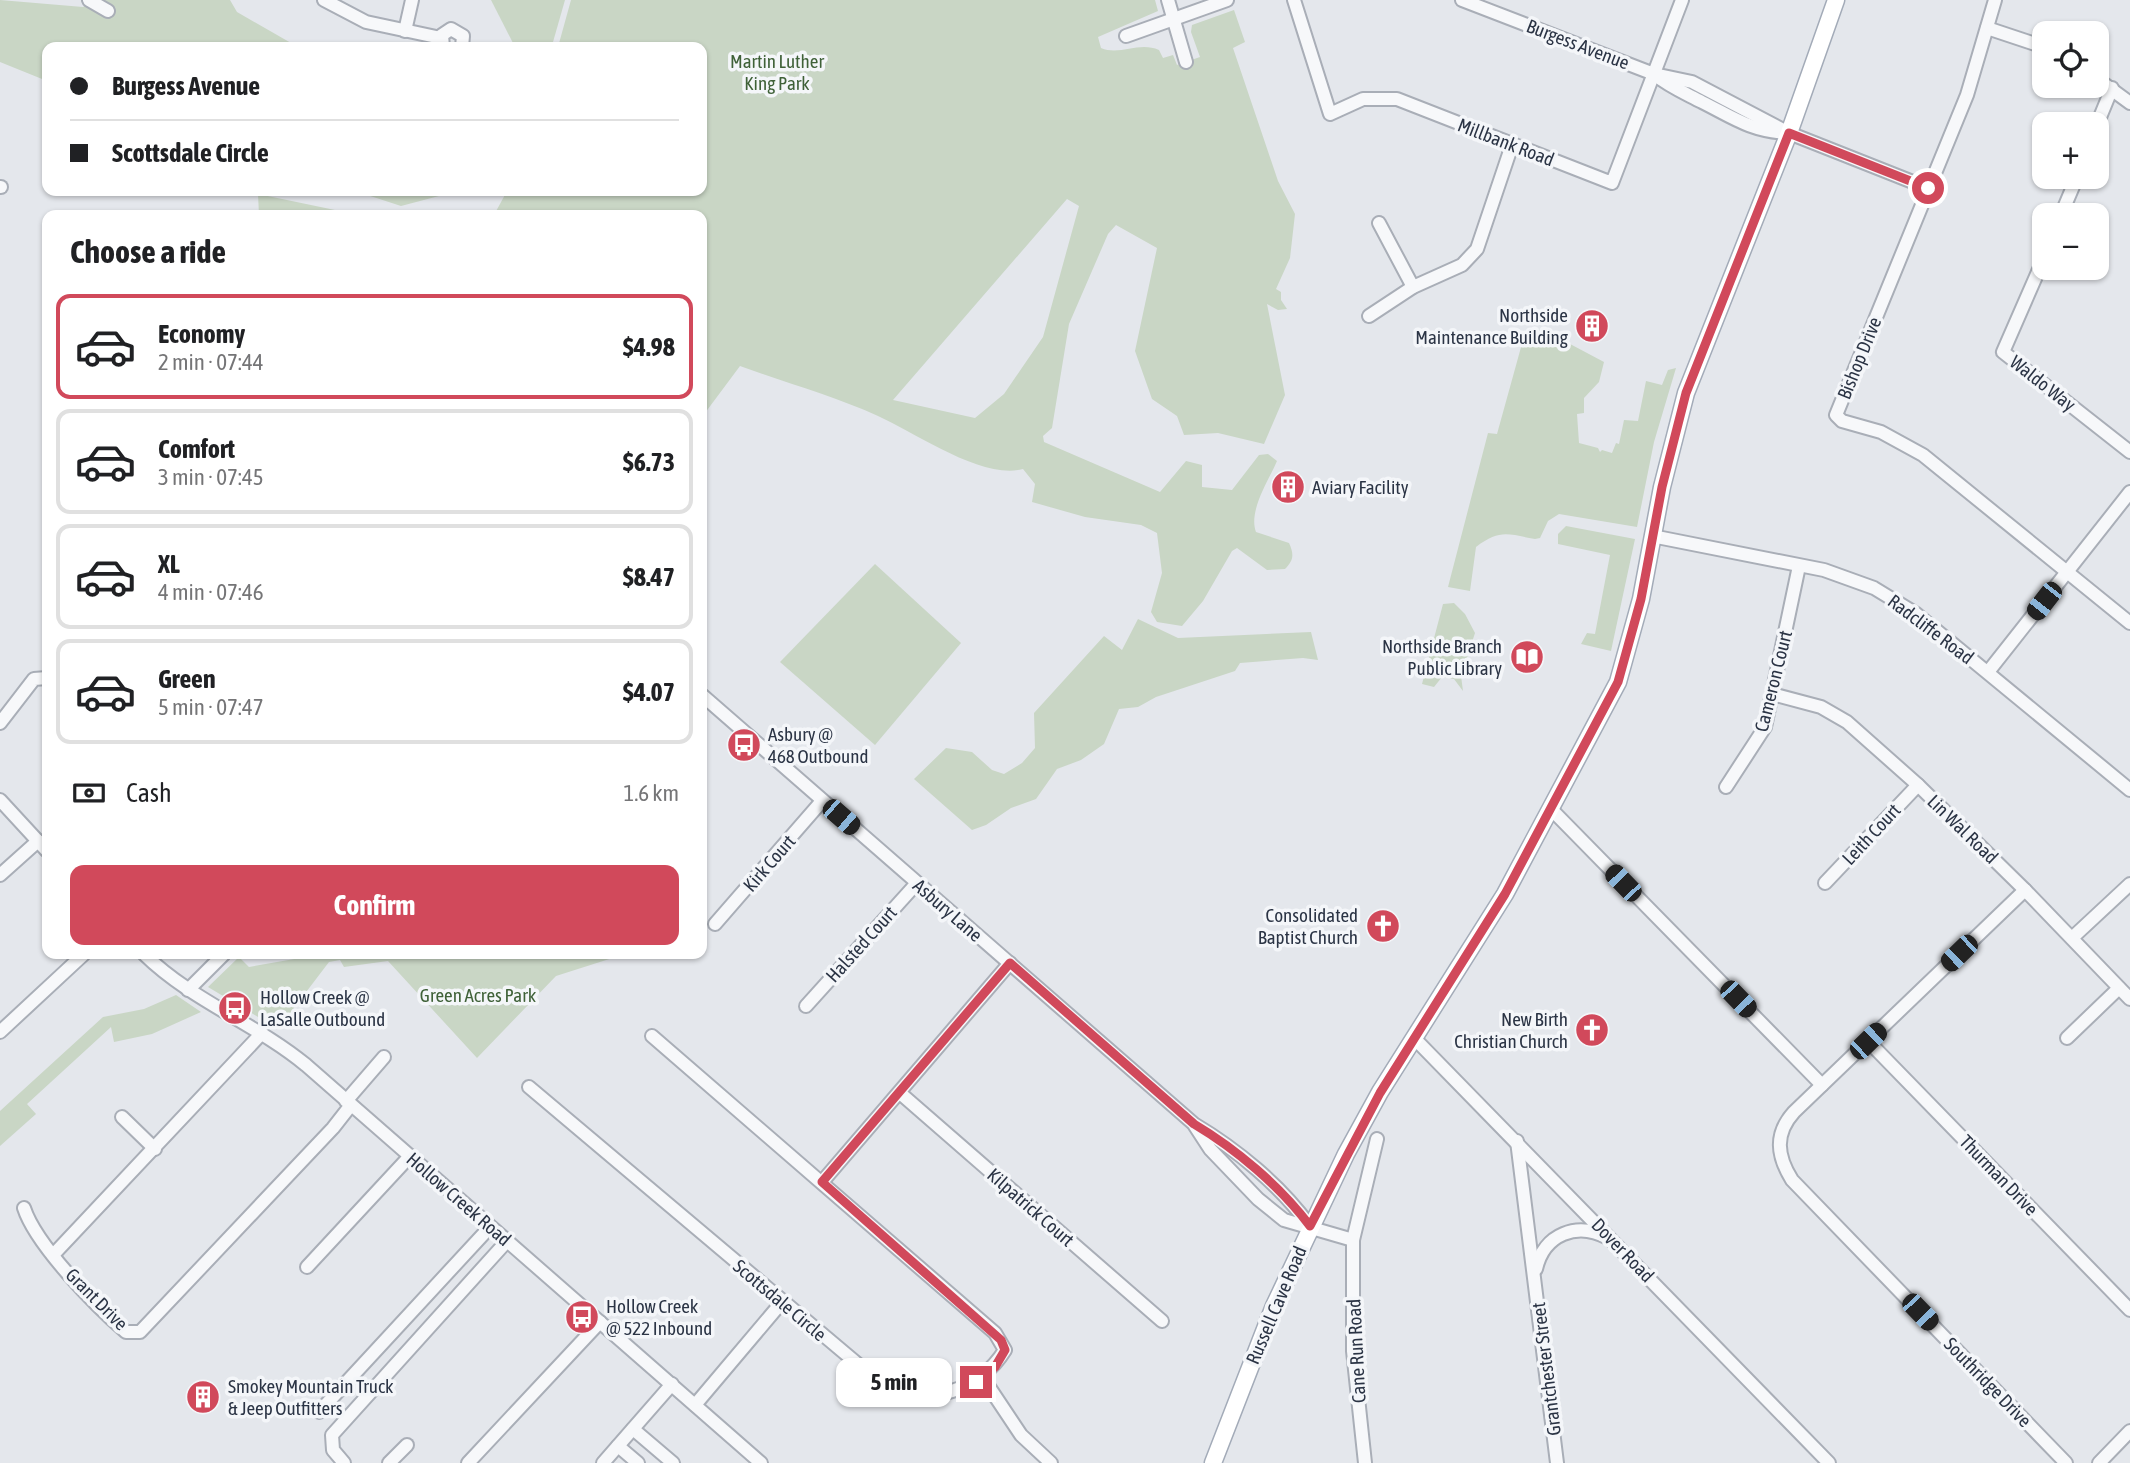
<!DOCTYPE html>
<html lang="en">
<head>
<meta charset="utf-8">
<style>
  body { margin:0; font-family:"Asap Condensed",sans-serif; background:#f6f6f6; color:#202124; height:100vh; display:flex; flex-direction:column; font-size:26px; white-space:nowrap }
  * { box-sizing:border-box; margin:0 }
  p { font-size:23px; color:#757577 }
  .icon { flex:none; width:38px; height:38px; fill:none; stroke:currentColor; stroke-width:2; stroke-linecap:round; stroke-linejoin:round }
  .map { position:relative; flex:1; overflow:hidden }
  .side { position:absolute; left:42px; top:210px; width:665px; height:749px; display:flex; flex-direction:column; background:#fff; border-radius:14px; box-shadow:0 2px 5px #0004 }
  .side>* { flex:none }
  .hud { position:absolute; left:42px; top:42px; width:665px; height:154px; border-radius:14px; box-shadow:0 2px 5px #0004; display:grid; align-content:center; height:154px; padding:0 28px; background:#fff }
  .fabs { position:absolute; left:2032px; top:21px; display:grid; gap:14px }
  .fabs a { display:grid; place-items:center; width:77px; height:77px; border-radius:14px; background:#fff; box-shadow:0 2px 5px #0004; font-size:35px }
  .end { position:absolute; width:32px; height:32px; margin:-16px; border:9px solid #d1495b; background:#fff; box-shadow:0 0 0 4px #fff }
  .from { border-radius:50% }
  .bubble { position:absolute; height:49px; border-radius:14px; background:#fff; box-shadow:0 2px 5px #0004; font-size:23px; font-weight:700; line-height:49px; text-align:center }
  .car { position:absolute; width:21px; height:42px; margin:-21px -10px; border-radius:9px; box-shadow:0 0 5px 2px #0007; background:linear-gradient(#222 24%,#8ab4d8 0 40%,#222 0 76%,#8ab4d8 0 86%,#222 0) }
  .hud b { display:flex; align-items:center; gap:24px; height:66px; font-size:26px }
  .hud b+b { border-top:2px solid #e0e0e0 }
  .hud i { width:18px; height:18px; background:#202124 }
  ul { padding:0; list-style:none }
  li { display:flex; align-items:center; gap:21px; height:105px; margin:0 14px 10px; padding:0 14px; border:4px solid #e0e0e0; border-radius:14px }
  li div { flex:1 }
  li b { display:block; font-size:26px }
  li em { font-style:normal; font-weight:700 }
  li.selected { border-color:#d1495b }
  li>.icon { width:63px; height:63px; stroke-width:1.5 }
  h2 { padding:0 28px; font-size:32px; line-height:84px }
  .pay { display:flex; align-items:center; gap:18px; height:77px; padding:0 28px; font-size:26px }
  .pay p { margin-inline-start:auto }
  .cta { display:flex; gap:14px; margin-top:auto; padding:14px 28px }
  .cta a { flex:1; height:80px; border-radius:14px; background:#d1495b; color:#fff; font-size:28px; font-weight:700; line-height:80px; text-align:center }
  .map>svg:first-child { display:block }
</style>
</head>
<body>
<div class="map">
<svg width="2130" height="1463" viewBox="0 0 2130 1463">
  <rect width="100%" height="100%" fill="#e4e7ec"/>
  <!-- green -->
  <g fill="#c9d6c5" fill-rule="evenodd">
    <polygon points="0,0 83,7 93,0 230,0 237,12 298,47 47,47 47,81 0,62"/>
    <polygon points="491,0 565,0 553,42 543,47 515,47"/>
    <path d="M 571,0 L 1155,0 L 1158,11 L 1098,37 L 1101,48 C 1120,56 1139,41 1159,50 L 1163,58 L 1173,55 L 1177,65 L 1200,57 L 1191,32 L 1192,25 L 1234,10 L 1245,42 L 1233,48 L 1278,181 L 1295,214 L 1290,258 L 1276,289 L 1281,292 L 1281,300 L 1287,309 L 1278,310 L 1267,304 L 1285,395 L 1264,444 L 1218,433 L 1184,435 L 1177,416 L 1152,399 L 1135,351 L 1157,248 L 1116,225 L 1108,234 L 1069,324 L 1052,428 L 1043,436 L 1044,442 L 1160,492 L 1186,461 L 1202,465 L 1202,487 L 1232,490 L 1259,455 L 1268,454 L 1277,461 C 1269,480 1248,511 1256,532 L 1289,543 C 1294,554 1294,560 1285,569 L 1267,570 L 1237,548 L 1232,551 L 1203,601 L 1182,626 L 1157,622 L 1151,612 L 1162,573 L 1157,533 L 1141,525 L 1085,517 L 1032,502 L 1035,484 L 1023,469 C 982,480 916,433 878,416 C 834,396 786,383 740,366 L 702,417 L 702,215 L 494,215 L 507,191 L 702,191 L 702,47 L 558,47 ZM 1067,199 L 1079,206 L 1043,337 L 1004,394 L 975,418 L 893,400 Z"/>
    <polygon points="355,191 458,191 401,206"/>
    <polygon points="258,194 359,215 259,215"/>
    <path d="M 1536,331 L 1555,336 L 1604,362 L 1599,382 L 1584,398 L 1584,413 L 1577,414 L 1579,443 L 1598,448 L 1600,452 L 1602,450 L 1612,453 L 1616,443 L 1619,444 L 1624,420 L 1638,421 L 1646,381 L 1662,385 L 1668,370 L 1676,368 L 1654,442 L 1637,527 L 1559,514 L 1548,521 L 1540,538 L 1535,539 C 1507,534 1500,529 1476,547 L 1470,591 L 1448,587 L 1488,433 L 1497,434 L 1523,340 Z"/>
    <polygon points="1566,526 1635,539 1611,651 1581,644 1587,633 1595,634 1610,555 1558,544 1558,534"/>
    <polygon points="875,564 961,643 875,745 780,662"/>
    <polygon points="1454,603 1465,614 1475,633 1461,676 1463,691 1454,679 1442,677 1434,687 1422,684 1443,604"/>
    <polygon points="1138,619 1178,638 1311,632 1318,660 1303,658 1240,663 1235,671 1156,697 1138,707 1119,709 1104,744 1081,760 1057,769 1036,799 1011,808 986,825 972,830 914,779 946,748 972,752 992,770 1004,774 1022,763 1035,748 1034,713 1104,636 1122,650"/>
    <polygon points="323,954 625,954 556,976 477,1058 388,961 344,967 340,960 329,962 278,1029 208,987 239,957 249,967"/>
    <polygon points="176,995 201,1012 152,1034 114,1042 111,1027 27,1104 36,1114 0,1146 0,1111 103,1017 144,1009"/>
  </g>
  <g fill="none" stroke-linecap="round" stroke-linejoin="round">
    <!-- minor casing -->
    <g stroke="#a9aeb7" stroke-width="16">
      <g id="minor">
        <polyline points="89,0 108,11"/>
        <polyline points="324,0 366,22 441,38"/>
        <polyline points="1168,0 1186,62"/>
        <polyline points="1294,0 1330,114 1363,99 1397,99 1612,183 1682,0"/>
        <polyline points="1462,0 1654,74 1692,82 1789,133 1928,188"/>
        <polyline points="1995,0 1967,95 1836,415 1842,421 1881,432 1923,455 2130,623"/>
        <polyline points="1987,28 2044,47"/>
        <polyline points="405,31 412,0"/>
        <polyline points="1126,36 1227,0"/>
        <polyline points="443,47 442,35 451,29 463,36 462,47"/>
        <path d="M 1654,74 C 1670,87 1685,93 1702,102 C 1734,118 1749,130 1785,133"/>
        <polyline points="2096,78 2130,103"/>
        <polyline points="2096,127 2112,88"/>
        <polyline points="0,187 1,187"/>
        <polyline points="2061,215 2077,177"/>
        <polyline points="1379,223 1413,287"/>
        <polyline points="2044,258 2003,352 2130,452"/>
        <polyline points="1369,316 1413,287 1462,265 1477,249 1512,145"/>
        <polyline points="1652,536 1824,570 1874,588 1915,613 2130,790"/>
        <polyline points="1988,672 2130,492"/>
        <polyline points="1772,694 1821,707 1847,722 1918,785 2025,890 2130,999"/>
        <path d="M 702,695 L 1194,1124 C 1236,1149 1280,1185 1309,1225"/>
        <polyline points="0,723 34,679 47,678"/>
        <polyline points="1726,787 1765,727 1799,566"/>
        <polyline points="0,800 47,851"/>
        <polyline points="1551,809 1822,1085"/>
        <polyline points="0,875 38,841"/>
        <polyline points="1825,883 1918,785"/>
        <path d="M 2025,890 L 1794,1112 C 1774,1134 1777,1156 1792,1180 L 2066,1463"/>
        <polyline points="715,924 822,801"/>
        <polyline points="2072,938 2130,884"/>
        <path d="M 144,954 C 192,1001 255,1023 306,1065 L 761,1463"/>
        <polyline points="188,990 224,954"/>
        <polyline points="806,1006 917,883"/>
        <polyline points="0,1032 84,954"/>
        <polyline points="2067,1038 2119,988"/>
        <polyline points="1415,1039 1829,1463"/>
        <polyline points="1868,1041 2130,1310"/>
        <path d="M 529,1087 L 885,1387 C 929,1407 980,1390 1005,1350 L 995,1333 L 652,1036"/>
        <polyline points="900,1093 1162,1321"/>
        <polyline points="346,1101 384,1057"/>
        <polyline points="122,1117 155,1149"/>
        <polyline points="1195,1126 1210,1149 1258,1199 1284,1220 1353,1240"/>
        <polyline points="1517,1141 1557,1463"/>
        <polyline points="822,1182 1010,963"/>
        <path d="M 24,1208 C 36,1245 96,1306 126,1332 L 140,1332 L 333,1128 L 351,1105"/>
        <polyline points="53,1255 262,1033"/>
        <polyline points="307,1267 410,1156"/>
        <path d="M 1536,1269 C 1544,1234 1577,1221 1608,1238"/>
        <polyline points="983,1378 1021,1435 1051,1463"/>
        <polyline points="695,1405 782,1302"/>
        <polyline points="319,1412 490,1227"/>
        <polyline points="633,1429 673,1463"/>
        <polyline points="618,1446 638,1463"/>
        <polyline points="344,1463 333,1450 332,1435 507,1241"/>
        <polyline points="389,1463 407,1445"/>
        <polyline points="468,1463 600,1322"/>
        <polyline points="603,1463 672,1384"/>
        <polyline points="1365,1463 1353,1351 1353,1240 1377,1139"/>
        <polyline points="2099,1463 2130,1431"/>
      </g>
    </g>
    <!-- major casing -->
    <g stroke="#a3abb8" stroke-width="19">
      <polyline id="major" points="1213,1463 1274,1306 1346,1154 1380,1092 1505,894 1618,682 1641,599 1662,487 1686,393 1789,133 1836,0"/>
    </g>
    <!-- minor -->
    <use href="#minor" stroke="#f7f8fa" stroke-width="12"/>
    <!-- major -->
    <use href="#major" stroke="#fff" stroke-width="16"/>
  </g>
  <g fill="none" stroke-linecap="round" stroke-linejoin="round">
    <!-- route -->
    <path stroke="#d1495b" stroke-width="9" d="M 976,1382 L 995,1367 L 1005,1350 L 1001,1340 L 822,1182 L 1010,963 L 1194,1124 C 1236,1149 1280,1186 1310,1226 L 1380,1093 L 1505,894 L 1618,682 L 1641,599 L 1662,487 L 1686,393 L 1789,133 L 1928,188"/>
  </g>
  <!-- icons -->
  <defs>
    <g id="building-disc" transform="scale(1.75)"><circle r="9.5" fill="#d1495b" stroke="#f4f6f9"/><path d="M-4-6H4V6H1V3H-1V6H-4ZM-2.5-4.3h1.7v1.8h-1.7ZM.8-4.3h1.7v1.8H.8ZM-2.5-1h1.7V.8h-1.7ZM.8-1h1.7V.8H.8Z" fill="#fff"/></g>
    <g id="library-disc" transform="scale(1.75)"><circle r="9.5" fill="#d1495b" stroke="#f4f6f9"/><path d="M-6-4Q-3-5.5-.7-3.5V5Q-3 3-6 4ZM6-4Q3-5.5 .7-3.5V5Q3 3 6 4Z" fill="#fff"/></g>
    <g id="bus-disc" transform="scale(1.75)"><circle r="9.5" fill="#d1495b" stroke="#f4f6f9"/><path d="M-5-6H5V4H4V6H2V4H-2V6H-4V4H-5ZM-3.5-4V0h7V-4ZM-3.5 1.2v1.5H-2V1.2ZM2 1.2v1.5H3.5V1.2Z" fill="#fff"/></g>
    <g id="church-disc" transform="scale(1.75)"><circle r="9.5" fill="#d1495b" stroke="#f4f6f9"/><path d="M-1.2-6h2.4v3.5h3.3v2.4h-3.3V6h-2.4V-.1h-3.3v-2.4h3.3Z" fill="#fff"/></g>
  </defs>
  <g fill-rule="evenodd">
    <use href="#building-disc" x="1592" y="326"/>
    <use href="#building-disc" x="1288" y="487"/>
    <use href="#library-disc" x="1527" y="657"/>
    <use href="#bus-disc" x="744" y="745"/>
    <use href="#church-disc" x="1383" y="926"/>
    <use href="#bus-disc" x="235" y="1008"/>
    <use href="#church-disc" x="1592" y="1030"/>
    <use href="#bus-disc" x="582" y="1317"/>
    <use href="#building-disc" x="203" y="1397"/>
  </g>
  <g text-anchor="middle" stroke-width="7" stroke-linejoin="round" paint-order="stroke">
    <!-- street labels -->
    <g font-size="19" fill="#2b3445" stroke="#f4f6f9">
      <text transform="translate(1578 44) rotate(21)" y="7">Burgess Avenue</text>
      <text transform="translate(1506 142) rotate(21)" y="7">Millbank Road</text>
      <text transform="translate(1859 358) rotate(-68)" y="7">Bishop Drive</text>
      <text transform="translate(2043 383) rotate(38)" y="7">Waldo Way</text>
      <text transform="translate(1931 629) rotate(37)" y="7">Radcliffe Road</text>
      <text transform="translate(1773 681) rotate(-76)" y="7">Cameron Court</text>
      <text transform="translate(1963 829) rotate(44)" y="7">Lin Wal Road</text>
      <text transform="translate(1871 834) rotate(-47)" y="7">Leith Court</text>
      <text transform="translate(769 863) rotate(-49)" y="7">Kirk Court</text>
      <text transform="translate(948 910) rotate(41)" y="7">Asbury Lane</text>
      <text transform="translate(861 944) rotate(-48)" y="7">Halsted Court</text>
      <text transform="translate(1999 1175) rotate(46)" y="7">Thurman Drive</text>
      <text transform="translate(459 1199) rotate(41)" y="7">Hollow Creek Road</text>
      <text transform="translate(1031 1207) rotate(41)" y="7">Kilpatrick Court</text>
      <text transform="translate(1623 1250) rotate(46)" y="7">Dover Road</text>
      <text transform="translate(97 1299) rotate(45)" y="7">Grant Drive</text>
      <text transform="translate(780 1300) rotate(40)" y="7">Scottsdale Circle</text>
      <text transform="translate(1276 1305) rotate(-67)" y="7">Russell Cave Road</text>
      <text transform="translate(1356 1351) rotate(-93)" y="7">Cane Run Road</text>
      <text transform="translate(1546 1369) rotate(-97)" y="7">Grantchester Street</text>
      <text transform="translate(1988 1382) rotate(46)" y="7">Southridge Drive</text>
    </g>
    <!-- park labels -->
    <g font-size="19" fill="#3f6138" stroke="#f4f6f9">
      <text x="777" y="68">Martin Luther<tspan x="777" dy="22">King Park</tspan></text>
      <text x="478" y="1002">Green Acres Park</text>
    </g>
    <!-- poi labels -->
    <g font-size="19" fill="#2b3445" stroke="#f4f6f9" text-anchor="start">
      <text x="1568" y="322" text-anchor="end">Northside<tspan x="1568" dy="22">Maintenance Building</tspan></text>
      <text x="1312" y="494">Aviary Facility</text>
      <text x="1502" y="653" text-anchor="end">Northside Branch<tspan x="1502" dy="22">Public Library</tspan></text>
      <text x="768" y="741">Asbury @<tspan x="768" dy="22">468 Outbound</tspan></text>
      <text x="1358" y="922" text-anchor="end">Consolidated<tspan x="1358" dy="22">Baptist Church</tspan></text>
      <text x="260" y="1004">Hollow Creek @<tspan x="260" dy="22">LaSalle Outbound</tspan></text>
      <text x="1568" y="1026" text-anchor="end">New Birth<tspan x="1568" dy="22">Christian Church</tspan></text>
      <text x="606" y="1313">Hollow Creek<tspan x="606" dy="22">@ 522 Inbound</tspan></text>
      <text x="228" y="1393">Smokey Mountain Truck<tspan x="228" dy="22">&amp; Jeep Outfitters</tspan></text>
    </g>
  </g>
</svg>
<div class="fabs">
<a><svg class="icon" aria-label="locate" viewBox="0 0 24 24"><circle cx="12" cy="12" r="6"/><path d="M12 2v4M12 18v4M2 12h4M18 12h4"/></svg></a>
<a>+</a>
<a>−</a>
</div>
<i class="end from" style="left:1928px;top:188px"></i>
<i class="end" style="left:976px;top:1382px"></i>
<div class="bubble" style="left:836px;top:1358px;width:116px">5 min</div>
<i class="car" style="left:2044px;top:601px;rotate:218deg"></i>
<i class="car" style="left:841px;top:817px;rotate:131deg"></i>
<i class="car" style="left:1623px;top:883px;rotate:316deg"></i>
<i class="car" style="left:1959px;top:953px;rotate:226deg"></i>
<i class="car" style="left:1738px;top:999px;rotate:136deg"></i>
<i class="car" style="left:1868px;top:1041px;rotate:46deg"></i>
<i class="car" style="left:1920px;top:1312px;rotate:136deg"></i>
<div class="hud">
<b><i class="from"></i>Burgess Avenue</b>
<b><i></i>Scottsdale Circle</b>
</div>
<section class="side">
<h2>Choose a ride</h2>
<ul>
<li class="selected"><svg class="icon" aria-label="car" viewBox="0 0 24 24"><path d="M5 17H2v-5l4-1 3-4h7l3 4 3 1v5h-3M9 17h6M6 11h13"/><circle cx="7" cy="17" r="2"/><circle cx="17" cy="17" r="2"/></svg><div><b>Economy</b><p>2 min · 07:44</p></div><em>$4.98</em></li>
<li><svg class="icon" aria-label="car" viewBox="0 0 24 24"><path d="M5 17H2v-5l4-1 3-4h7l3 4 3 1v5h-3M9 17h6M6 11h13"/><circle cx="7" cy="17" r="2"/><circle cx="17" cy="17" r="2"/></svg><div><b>Comfort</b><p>3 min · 07:45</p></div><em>$6.73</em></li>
<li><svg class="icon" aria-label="car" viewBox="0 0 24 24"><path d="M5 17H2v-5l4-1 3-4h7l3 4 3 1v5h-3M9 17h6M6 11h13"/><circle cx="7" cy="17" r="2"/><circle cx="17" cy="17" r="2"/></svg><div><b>XL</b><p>4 min · 07:46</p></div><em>$8.47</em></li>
<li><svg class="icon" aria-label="car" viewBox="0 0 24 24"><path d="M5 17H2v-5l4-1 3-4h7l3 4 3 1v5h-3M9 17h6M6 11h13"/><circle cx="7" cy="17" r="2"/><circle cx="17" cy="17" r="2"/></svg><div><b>Green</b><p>5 min · 07:47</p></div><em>$4.07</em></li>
</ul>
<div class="pay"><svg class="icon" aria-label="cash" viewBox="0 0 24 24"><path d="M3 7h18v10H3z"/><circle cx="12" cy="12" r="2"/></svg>Cash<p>1.6 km</p></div>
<div class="cta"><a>Confirm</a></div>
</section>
</div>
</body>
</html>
